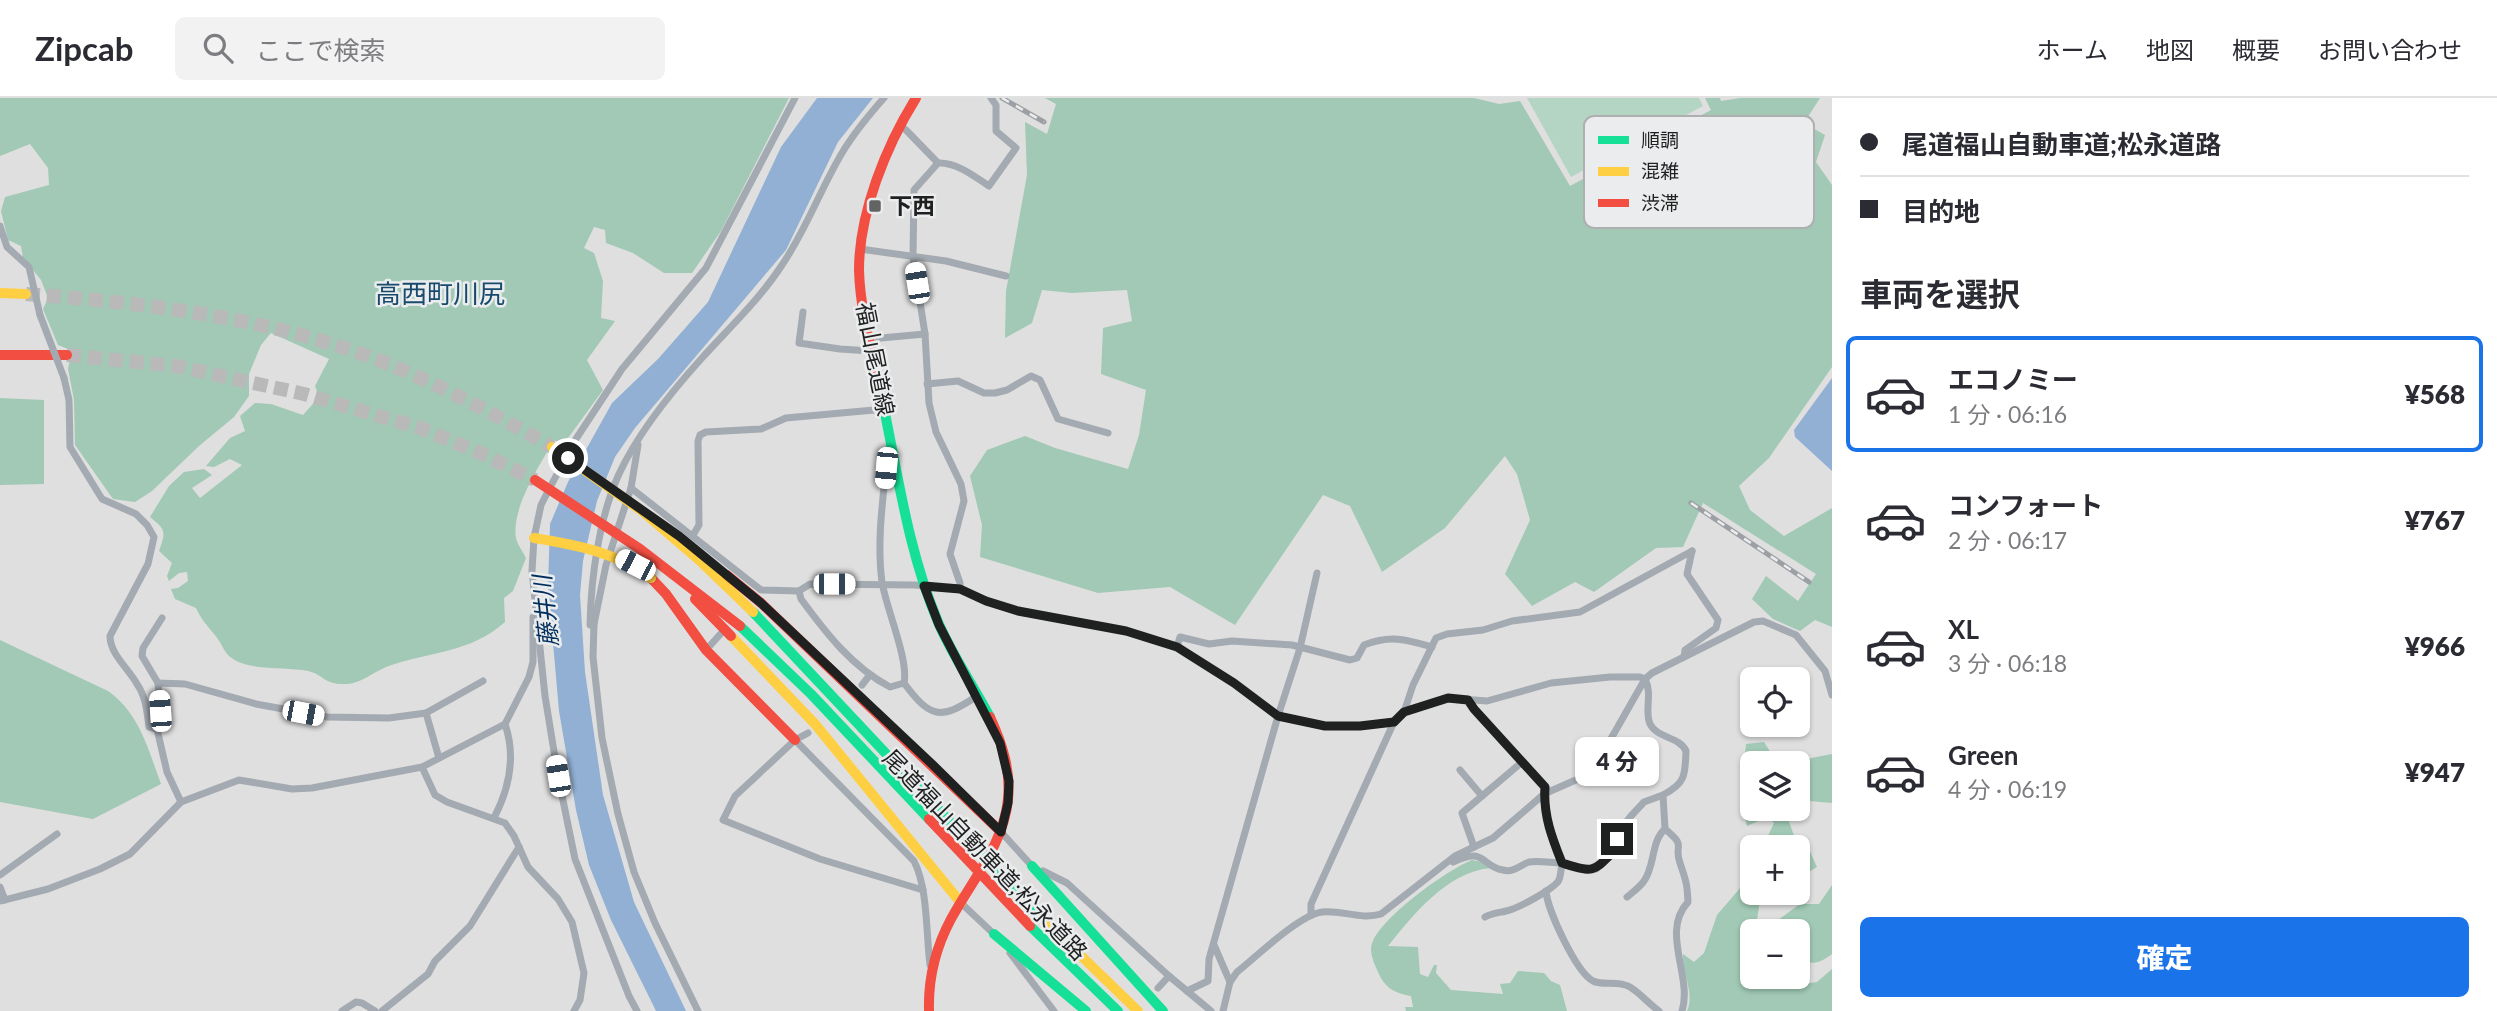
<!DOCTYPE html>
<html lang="ja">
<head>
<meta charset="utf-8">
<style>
  body { margin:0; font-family:Lato,"Noto Sans JP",sans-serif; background:#f2f2f3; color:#2b2b33; height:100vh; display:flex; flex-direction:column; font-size:26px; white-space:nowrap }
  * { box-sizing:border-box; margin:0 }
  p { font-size:23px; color:#7c7c81 }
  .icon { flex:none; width:38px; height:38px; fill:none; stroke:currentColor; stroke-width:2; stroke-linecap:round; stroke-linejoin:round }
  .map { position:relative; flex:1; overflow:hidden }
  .details { display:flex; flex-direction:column; background:#fff; width:665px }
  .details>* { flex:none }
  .banner { display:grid; align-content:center; height:154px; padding:0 28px; background:#fff }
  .tools { position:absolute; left:1740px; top:569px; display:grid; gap:14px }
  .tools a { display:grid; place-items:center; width:70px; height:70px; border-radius:10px; background:#fff; box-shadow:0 2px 5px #0004; font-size:35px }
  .end { position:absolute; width:32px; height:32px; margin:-16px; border:9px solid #1f2020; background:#fff; box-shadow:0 0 0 4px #fff }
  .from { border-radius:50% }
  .bubble { position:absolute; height:49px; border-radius:10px; background:#fff; box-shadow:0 2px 5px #0004; font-size:23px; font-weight:800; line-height:49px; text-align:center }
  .car { position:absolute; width:21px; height:42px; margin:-21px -10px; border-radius:9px; box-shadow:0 0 5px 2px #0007; background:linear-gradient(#fff 24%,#345 0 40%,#fff 0 76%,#345 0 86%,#fff 0) }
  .banner b { display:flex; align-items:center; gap:24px; height:66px; font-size:26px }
  .banner b+b { border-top:2px solid #e1e1e2 }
  .banner i { width:18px; height:18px; background:#2b2b33 }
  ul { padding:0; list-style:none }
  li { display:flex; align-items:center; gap:21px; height:116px; margin:0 14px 10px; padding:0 14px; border:4px solid transparent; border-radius:10px }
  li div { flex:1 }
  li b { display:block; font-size:26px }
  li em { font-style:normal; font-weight:800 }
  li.selected { border-color:#1a73e8 }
  li>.icon { width:63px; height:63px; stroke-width:1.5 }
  h2 { padding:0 28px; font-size:32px; line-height:84px }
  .action { display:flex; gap:14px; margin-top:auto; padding:14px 28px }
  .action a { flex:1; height:80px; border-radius:10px; background:#1a73e8; color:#fff; font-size:28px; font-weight:800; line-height:80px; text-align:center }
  header { display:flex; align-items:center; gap:42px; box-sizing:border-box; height:98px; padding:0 35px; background:#fff; border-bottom:2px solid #e1e1e2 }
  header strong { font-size:33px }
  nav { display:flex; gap:38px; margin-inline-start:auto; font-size:24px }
  .search { width:490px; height:63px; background:#f2f2f3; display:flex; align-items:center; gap:18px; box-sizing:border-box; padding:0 24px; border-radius:10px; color:#7c7c81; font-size:26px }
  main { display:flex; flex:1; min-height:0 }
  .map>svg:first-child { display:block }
</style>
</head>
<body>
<header>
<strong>Zipcab</strong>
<div class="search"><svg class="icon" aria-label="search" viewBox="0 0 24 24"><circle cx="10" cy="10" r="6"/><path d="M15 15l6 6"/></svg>ここで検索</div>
<nav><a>ホーム</a><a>地図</a><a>概要</a><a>お問い合わせ</a></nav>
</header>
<main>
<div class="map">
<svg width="1832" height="913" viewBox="0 0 1832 913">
  <rect width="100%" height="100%" fill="#dfdfdf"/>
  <!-- green -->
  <polygon fill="#b4d5c3" points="1527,0 1699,0 1703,8 1571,79"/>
  <!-- forest -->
  <g fill="#a1c9b5">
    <path d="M 0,0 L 789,0 L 721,133 L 692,175 L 664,175 L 633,155 L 606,145 L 605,132 L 594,129 L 584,150 L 594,155 L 603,183 L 601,220 L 615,223 L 587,262 L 603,292 L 563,347 L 554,342 C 540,367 511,410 516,440 C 517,446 523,454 526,460 L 513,493 L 504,500 L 505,524 C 469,556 429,553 386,569 C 374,574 359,586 347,586 C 323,587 325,577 308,573 C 286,568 247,574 229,558 C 223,552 220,542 214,536 C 206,526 201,521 196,510 L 175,501 L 171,491 L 178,490 L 188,483 L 187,474 L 179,475 L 169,483 L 167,478 L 172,465 L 159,453 C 166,433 166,432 150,419 L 169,388 L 184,374 L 204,371 L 212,377 L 192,390 L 200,400 L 242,367 L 230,361 L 214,369 L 206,368 L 230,340 L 245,333 L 240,318 L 255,305 L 271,306 L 303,317 L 319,299 L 315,288 L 329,261 L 271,235 L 261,247 L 249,276 L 249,298 L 234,319 L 199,348 L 152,393 L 135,404 L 113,401 L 75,347 L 74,302 L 68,271 L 70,261 L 68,251 L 58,247 L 43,211 L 48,200 L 41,182 L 23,160 L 21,148 L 8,142 L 1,113 L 5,99 L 49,87 L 48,70 L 30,46 L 0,58 Z"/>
    <polygon points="1045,0 1474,0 1499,6 1520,3 1570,88 1711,12 1705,0 1720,0 1721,3 1740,0 1820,0 1804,25 1825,37 1816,64 1832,87 1832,269 1769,360 1739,388 1750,412 1784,438 1832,410 1832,529 1815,522 1800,533 1773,521 1752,501 1766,478 1798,503 1816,476 1703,405 1683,449 1656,450 1594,494 1575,484 1532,508 1505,476 1530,422 1517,376 1505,358 1445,430 1382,474 1350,408 1323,397 1235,527 1170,489 1098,495 980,459 982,427 970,378 987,352 1025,338 1055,350 1128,371 1139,337 1146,292 1101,276 1103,230 1132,223 1127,192 1072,195 1042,192 1032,225 1005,240 1006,193 1027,77 1025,24 1047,36 1056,6"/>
    <polygon points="0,300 44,302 44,386 0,387"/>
    <path d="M 0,542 L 108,593 C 140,616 148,651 161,686 L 93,721 L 0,704 Z"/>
    <polygon points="1764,644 1776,663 1806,661 1832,656 1832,705 1809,703 1797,707 1797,665 1752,666 1745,655 1746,646"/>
    <polygon points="1745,699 1752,702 1752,710 1791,711 1786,715 1797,746 1808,749 1817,769 1797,781 1797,749 1760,749 1756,744 1768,738 1774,725 1768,719 1747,728 1743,712"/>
    <path d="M 1472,762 L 1482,764 L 1490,770 C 1446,775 1414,816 1388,848 L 1418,849 L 1420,876 L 1428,879 L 1434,867 L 1437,867 L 1436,875 L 1451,892 L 1503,896 L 1500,886 L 1510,885 L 1518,873 L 1544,875 L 1551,883 L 1560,887 L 1567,913 L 1406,913 L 1405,909 L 1413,909 L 1411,898 C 1394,895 1385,890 1378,874 C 1374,865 1368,853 1373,843 C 1384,818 1445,773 1472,762 Z"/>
    <path d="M 1752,787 L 1752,794 L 1761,795 L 1756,829 L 1760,833 L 1752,833 L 1752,878 L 1789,879 L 1797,887 L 1817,884 L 1832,871 L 1832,913 L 1687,913 C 1695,896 1682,875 1683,856 L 1694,864 L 1704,855 L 1717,817 L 1741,789 Z"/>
    <path d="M 1832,787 L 1832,856 C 1820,865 1810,869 1797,859 L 1797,833 L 1763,833 L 1800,806 L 1819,806 Z"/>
  </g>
  <!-- water -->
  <g fill="#91b0d4">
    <polygon points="817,0 873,0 838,44 786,152 635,330 615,359 597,403 583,463 580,497 585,574 603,697 634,804 686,913 656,913 611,822 589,767 576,712 559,613 548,488 550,426 568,384 612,305 658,261 708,204 781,49"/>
    <polygon points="1832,280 1832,373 1795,339 1794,332"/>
  </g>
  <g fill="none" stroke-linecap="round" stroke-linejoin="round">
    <!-- highway-tunnel -->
    <g stroke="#b9b9b9" stroke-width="14" stroke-dasharray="14 7" stroke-linecap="butt">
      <path d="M 26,196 C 145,205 268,219 381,263 C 441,287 496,317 552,349"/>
      <polyline points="67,257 176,268 304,296 420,330 478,354 535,382"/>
    </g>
    <!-- street -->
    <g stroke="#a4aab1" stroke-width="7">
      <polyline points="899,27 906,32 938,65"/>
      <polyline points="0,128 7,149 29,169 40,217"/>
      <polyline points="860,151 946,163 1006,178"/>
      <polyline points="803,214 799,245 840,251 871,253"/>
      <polyline points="870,241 925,236"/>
      <path d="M 64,280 L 69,302 L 70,349 L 102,401 L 136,416 L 147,427 L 154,439 L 148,466 L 110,538 C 110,556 128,570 137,586 C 146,599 147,614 149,629 L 157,631"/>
      <polyline points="927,286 958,283 984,295 995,295 1007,292 1031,278 1040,282 1058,321 1108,335"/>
      <polyline points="638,347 631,390 606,467 594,526 593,559 602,640 618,716 634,774 655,825 698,913"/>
      <polyline points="631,390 761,492 799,493 810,486 915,487 960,491 986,503 1018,513 1126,533 1177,549 1234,585 1278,618 1325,628 1360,628 1394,624"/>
      <polyline points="693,437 699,427 698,343 700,337 706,334 761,331 786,320 885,311"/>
      <path d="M 960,491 L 960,485 L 950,456 L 964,403 L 961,386 L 936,334 L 929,305 L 925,236 L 913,159 L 914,92 L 938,65 C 956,64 974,78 989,88 L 1016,50 L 996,33 L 996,7 L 991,0"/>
      <path d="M 799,493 L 801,501 C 826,535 852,569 890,589 L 904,585 C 909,562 886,510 882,484 C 877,447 882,408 886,371 L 896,367"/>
      <polyline points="162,520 143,550 142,558 158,585 160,613 157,631 167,674 181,704"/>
      <path d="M 594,526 L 590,527 C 591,479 599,420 619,376 C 637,337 673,292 702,260 C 729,230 760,201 782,167 C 806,132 820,92 842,55 C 854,35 868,18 884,0"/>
      <path d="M 1177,549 L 1180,539 L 1209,546 L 1232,543 L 1292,547 L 1350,562 L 1357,560 L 1364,547 C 1390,537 1405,541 1432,549"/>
      <polyline points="706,552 725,531"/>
      <polyline points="1684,559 1685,552 1716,530 1718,522 1687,476 1692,453"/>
      <path d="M 1645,581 C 1653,596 1644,613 1650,626 C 1657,640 1680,639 1686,653 C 1685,677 1686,685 1663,697 L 1665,731 C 1688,750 1673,745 1680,765 C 1686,783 1687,784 1688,804 C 1660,834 1693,879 1682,913"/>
      <polyline points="158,585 185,586 256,606 327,619 389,620 426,615 439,660"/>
      <path d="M 904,585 C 930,620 940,623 977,598"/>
      <polyline points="862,587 869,578"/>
      <path d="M 1467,602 L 1474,611 L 1545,689 C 1543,717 1552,740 1562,765 L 1587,772 L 1596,771 L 1616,751 L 1620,732 L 1631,718 L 1644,704 L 1663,697"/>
      <polyline points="1404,614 1413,587 1436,540 1447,536 1483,532 1512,523 1580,514 1692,453"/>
      <polyline points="426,615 483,583"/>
      <polyline points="808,635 795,642 735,698 723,722 820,761 923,792"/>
      <path d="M 795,642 L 914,763 C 928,790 926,836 930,867"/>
      <polyline points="422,669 435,697 447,704 505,725 514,738 528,769 558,801 572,824 584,875 580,902 574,913"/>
      <polyline points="1460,672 1482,698"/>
      <path d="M 494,720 C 509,691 516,658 505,626"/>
      <polyline points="1001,734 1032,768"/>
      <polyline points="1474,749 1462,715 1522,664"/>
      <path d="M 1453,764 C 1486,748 1480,768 1503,772 C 1514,775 1520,767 1529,764 C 1538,762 1552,765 1562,765 C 1561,770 1561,777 1559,782 C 1554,791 1517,811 1506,813 C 1498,815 1492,815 1485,819"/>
      <polyline points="1043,773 1067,785 1169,878 1211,913"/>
      <polyline points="0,777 57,736"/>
      <polyline points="0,789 5,802"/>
      <path d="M 1546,793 C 1547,811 1576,874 1593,883 C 1603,888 1618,882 1630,889 C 1640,895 1649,906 1659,913"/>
      <path d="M 1627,799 C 1633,794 1640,789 1644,783 C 1655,768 1651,743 1665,731"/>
      <polyline points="0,803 48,791 100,771 130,756 181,704 239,682 292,691 312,690 422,669 505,626 529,579 533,564 533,519"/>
      <polyline points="961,805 996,838"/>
      <polyline points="1311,817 1311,806 1394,624 1404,614 1448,600 1487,603 1551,585 1610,579 1640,579 1645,581"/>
      <polyline points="1214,847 1230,884"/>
      <polyline points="1010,855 1054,913"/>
      <polyline points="1158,890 1169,878"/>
      <polyline points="1187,893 1208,883 1209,861 1278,618 1300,550 1317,475"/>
      <polyline points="342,913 356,904 362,905 375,913"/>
      <polyline points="382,913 428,876 435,863 470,828 519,749"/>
      <polyline points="637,913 629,898 575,761 558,678 545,598 532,473 534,440 541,407 572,347 622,271 706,170 795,0"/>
      <path d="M 1223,913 L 1230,884 L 1237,874 C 1256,859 1299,817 1322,814 C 1343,812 1361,822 1381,816 L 1455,758 L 1493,740 L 1544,696 L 1587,677 L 1596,667 L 1645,581 L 1652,575 L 1754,524 L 1763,523 L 1796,537 L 1825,573 L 1832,597"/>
    </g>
    <!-- fast -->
    <g stroke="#16e098" stroke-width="10">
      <path d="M 877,278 C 896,360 905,446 938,524 C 952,557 973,587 990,619"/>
      <polyline points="753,514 939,712"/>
      <polyline points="740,528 811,596 929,721"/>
      <polyline points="1032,768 1163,913"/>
      <polyline points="1030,828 1118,913"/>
      <polyline points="994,836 1086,913"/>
    </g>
    <!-- slow -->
    <g stroke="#ffcf43" stroke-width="10">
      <polyline points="0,195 26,196"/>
      <polyline points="731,538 815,626 961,805"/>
      <polyline points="1041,819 1138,913"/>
    </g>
    <!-- jam -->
    <g stroke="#f24e42" stroke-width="10">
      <polyline points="0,257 67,257"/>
      <path d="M 877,278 C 869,243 860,208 859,172 C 859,115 886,48 916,0"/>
      <polyline points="651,480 666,496 706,552 795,642"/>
      <polyline points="761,505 1001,734"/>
      <path d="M 929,913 C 928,880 936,849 951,821 C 972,782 1004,746 1008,701 C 1011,672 1002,645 990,619"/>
    </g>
    <!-- rail casing -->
    <g stroke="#9ca0a4" stroke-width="5">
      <g id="rail">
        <polyline points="1002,0 1044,24"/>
        <polyline points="1691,405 1809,484"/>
      </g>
    </g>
    <!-- rail -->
    <use href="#rail" stroke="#ebeced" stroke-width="2.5" stroke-dasharray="8" stroke-linecap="butt"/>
    <!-- street-bridge -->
    <polyline stroke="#a4aab1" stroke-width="7" points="40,217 64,280"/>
    <!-- fast-bridge -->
    <polyline stroke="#16e098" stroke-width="10" points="939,712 1041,819"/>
    <!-- slow-bridge -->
    <g stroke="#ffcf43" stroke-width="10">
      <polyline points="552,349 642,413 699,462 753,514"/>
      <path d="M 534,440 C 577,447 615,454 651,480"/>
    </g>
    <!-- jam-bridge -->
    <g stroke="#f24e42" stroke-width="10">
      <polyline points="535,382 640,451 740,528"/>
      <polyline points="727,477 761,505"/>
      <polyline points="695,501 731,538"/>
      <polyline points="929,721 1030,828"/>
    </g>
  </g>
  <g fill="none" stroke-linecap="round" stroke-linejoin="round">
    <!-- route -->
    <path stroke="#1f2020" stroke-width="9" d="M 568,360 L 679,438 L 761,505 L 933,667 L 1001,734 L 1008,705 L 1009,683 L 1000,645 L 939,527 L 924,488 L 960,491 L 986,503 L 1018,513 L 1126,533 L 1177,549 L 1234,585 L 1278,618 L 1325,628 L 1360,628 L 1394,624 L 1404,614 L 1448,600 L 1468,602 L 1474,611 L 1545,689 C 1543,717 1552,740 1562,765 C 1595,775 1592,775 1616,751 L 1617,741"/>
  </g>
  <!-- markers -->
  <rect fill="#626363" stroke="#ebeced" stroke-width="2.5" x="868" y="101" width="14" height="14" rx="3.5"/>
  <g text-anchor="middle" stroke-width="5" stroke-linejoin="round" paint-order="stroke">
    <!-- poi labels -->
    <g font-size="23" font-weight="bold" fill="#1f2020" stroke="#ebeced" text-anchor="start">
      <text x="889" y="116">下西</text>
    </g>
    <!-- street labels -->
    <g font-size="23" fill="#1f2020" stroke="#ebeced">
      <text transform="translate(875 261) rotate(79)" y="8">福山尾道線</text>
      <text transform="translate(985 757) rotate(46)" y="8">尾道福山自動車道;松永道路</text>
    </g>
    <!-- water labels -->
    <g font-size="24" font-style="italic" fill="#002e5d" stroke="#ebeced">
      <text transform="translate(546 513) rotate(-96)" y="8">藤井川</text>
    </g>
    <!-- quarter labels -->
    <g font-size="26" fill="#184a6e" stroke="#ebeced">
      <text x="440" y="205">高西町川尻</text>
    </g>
  </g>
  <!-- legend -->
  <rect x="1584" y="18" width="230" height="112" rx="10" fill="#ebeced" stroke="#aeafb0" stroke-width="2"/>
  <rect x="1598" y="38" width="31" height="8" fill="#16e098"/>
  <rect x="1598" y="69" width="31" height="9" fill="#ffcf43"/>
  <rect x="1598" y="101" width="31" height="8" fill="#f24e42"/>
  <g font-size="19" fill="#1f2020">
    <text x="1641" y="49">順調</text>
    <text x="1641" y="80">混雑</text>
    <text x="1641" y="112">渋滞</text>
  </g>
</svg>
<div class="tools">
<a><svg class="icon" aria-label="locate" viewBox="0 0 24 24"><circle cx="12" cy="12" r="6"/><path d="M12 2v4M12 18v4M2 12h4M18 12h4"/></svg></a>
<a><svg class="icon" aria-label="layers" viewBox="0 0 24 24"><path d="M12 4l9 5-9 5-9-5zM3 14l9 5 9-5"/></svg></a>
<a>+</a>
<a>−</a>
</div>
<i class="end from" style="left:568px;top:360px"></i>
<i class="end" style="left:1617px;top:741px"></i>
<div class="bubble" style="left:1575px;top:639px;width:84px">4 分</div>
<i class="car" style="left:917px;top:185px;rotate:351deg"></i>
<i class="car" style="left:886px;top:370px;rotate:185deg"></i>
<i class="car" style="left:635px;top:467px;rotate:297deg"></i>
<i class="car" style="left:834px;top:486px;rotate:90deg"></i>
<i class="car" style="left:160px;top:613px;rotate:356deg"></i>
<i class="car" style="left:303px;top:615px;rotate:101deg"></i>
<i class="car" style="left:558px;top:678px;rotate:351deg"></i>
</div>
<section class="details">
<div class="banner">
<b><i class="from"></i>尾道福山自動車道;松永道路</b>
<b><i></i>目的地</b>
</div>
<h2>車両を選択</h2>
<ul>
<li class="selected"><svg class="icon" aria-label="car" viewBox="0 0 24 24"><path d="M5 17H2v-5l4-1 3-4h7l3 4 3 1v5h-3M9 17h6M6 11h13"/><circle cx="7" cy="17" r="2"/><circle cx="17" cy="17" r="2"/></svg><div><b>エコノミー</b><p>1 分 · 06:16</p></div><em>¥568</em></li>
<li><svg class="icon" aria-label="car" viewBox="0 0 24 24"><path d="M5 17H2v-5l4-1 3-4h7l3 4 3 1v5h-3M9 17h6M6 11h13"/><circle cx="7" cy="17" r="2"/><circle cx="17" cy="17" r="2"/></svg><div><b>コンフォート</b><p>2 分 · 06:17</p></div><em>¥767</em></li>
<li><svg class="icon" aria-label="car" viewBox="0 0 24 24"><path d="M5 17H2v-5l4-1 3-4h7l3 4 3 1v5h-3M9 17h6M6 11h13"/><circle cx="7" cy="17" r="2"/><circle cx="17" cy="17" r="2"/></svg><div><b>XL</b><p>3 分 · 06:18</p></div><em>¥966</em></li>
<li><svg class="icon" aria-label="car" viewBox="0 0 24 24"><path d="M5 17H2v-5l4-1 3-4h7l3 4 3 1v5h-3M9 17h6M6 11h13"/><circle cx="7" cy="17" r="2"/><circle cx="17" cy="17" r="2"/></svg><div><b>Green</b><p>4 分 · 06:19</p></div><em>¥947</em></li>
</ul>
<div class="action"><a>確定</a></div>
</section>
</main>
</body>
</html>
